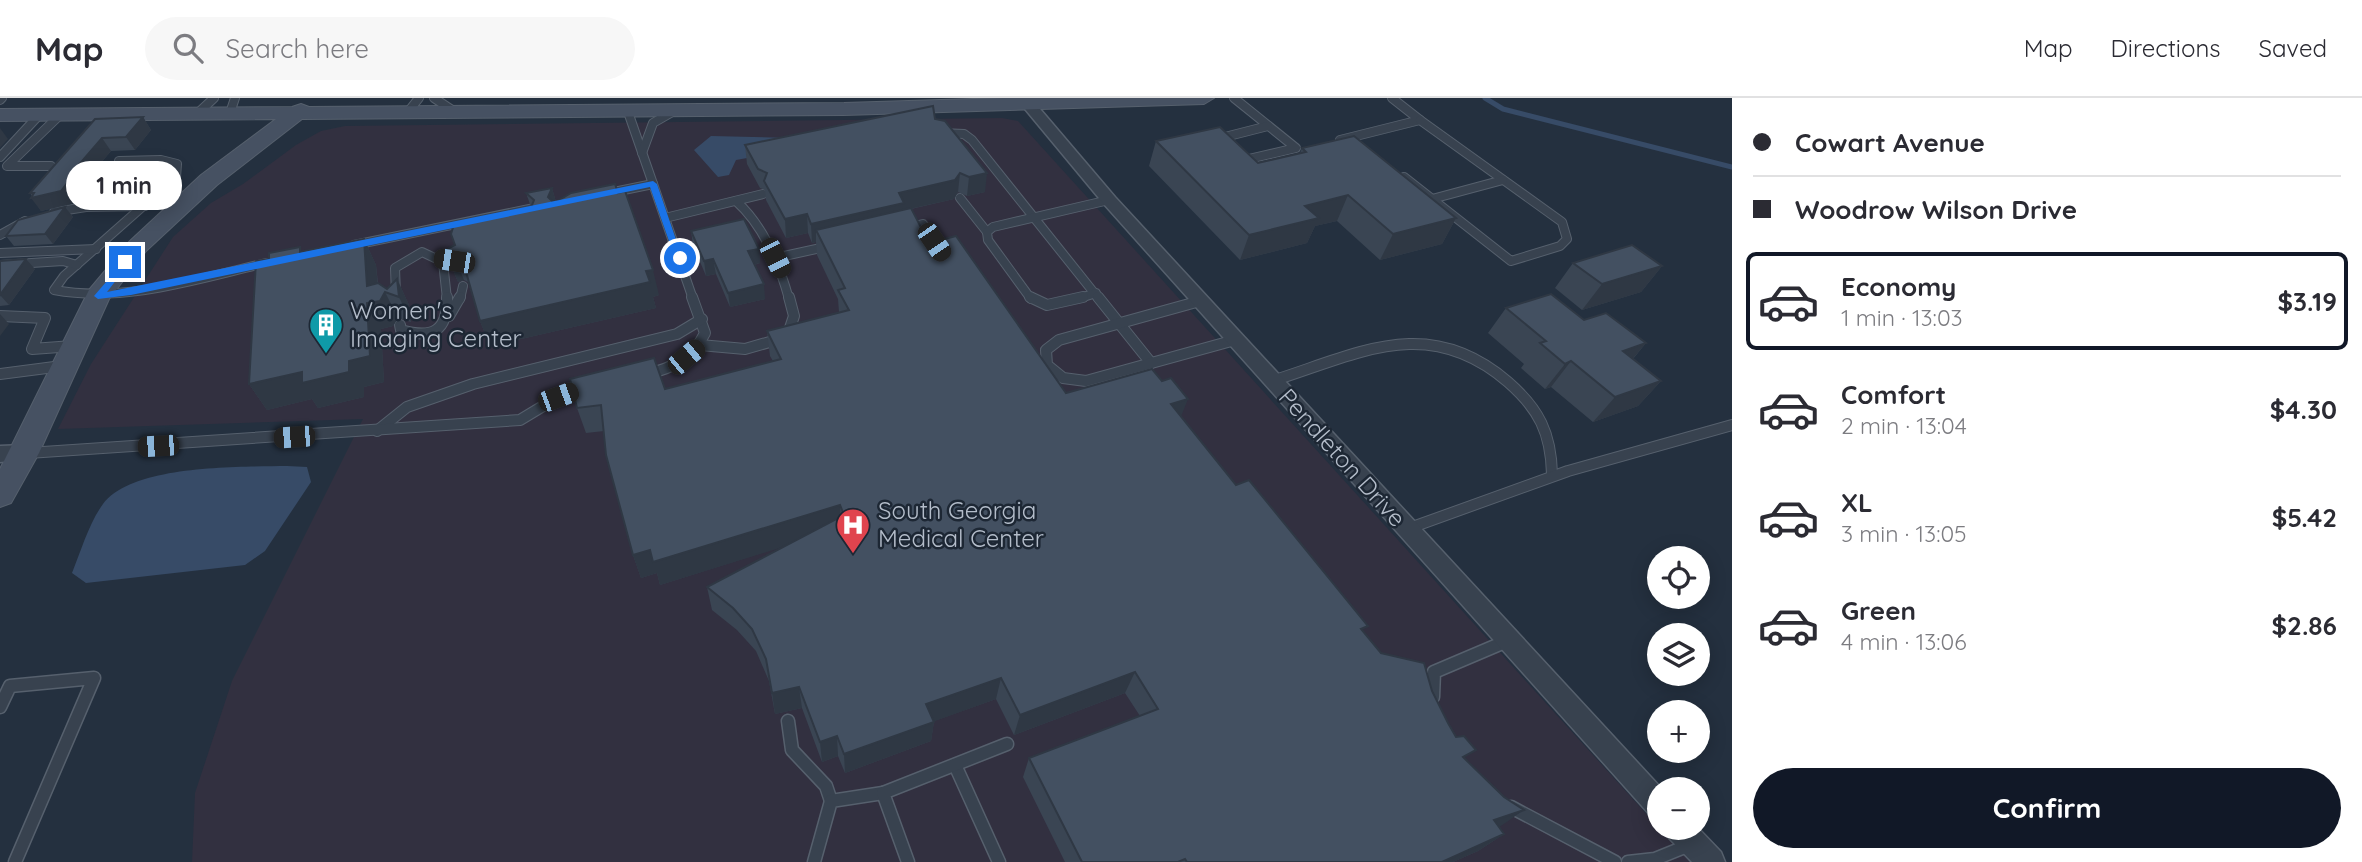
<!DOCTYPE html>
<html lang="en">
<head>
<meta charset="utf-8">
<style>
  body { margin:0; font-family:Quicksand,sans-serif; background:#f7f7f7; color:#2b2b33; height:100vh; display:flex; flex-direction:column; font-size:26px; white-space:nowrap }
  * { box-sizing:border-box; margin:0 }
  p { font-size:23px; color:#7c7c81 }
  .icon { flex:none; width:38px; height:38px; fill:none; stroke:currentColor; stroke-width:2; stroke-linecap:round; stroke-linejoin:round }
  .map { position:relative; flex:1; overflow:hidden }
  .sheet { display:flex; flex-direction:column; background:#fff; width:630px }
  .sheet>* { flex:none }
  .banner { display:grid; align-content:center; height:154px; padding:0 21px; background:#fff }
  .controls { position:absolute; left:1647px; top:448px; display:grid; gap:14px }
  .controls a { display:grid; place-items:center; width:63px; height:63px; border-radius:50%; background:#fff; box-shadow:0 4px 18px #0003; font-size:35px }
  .end { position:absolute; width:32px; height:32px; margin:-16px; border:9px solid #1a73e8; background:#fff; box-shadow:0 0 0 4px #fff }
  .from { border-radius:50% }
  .bubble { position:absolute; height:49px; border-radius:24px; background:#fff; box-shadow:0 4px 18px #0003; font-size:23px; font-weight:700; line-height:49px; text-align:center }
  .car { position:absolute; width:21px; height:42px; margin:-21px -10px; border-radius:9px; box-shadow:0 0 5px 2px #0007; background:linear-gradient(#222 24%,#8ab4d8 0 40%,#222 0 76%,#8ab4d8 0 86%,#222 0) }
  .banner b { display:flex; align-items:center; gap:24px; height:66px; font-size:26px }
  .banner b+b { border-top:2px solid #e1e1e2 }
  .banner i { width:18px; height:18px; background:#2b2b33 }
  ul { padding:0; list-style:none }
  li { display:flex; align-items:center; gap:21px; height:98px; margin:0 14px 10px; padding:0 7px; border:4px solid transparent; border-radius:10px }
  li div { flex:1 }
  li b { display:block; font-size:26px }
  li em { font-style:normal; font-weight:700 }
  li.on { border-color:#111827 }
  li>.icon { width:63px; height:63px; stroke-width:1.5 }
  .cta { display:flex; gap:14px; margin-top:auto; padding:14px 21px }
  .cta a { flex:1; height:80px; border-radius:42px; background:#111827; color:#fff; font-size:28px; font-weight:700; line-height:80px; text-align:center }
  header { display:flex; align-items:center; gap:42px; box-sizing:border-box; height:98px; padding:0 35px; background:#fff; border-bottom:2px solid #e1e1e2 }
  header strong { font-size:33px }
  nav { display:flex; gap:38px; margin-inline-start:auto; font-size:24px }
  .search { width:490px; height:63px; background:#f7f7f7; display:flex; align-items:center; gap:18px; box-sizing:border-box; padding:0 24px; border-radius:38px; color:#7c7c81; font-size:26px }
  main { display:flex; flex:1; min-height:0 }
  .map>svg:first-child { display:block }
</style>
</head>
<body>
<header>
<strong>Map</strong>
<div class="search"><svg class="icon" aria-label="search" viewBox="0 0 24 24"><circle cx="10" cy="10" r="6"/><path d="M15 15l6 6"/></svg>Search here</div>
<nav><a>Map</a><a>Directions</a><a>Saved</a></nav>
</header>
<main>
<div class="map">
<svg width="1732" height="764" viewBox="0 0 1732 764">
  <rect width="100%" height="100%" fill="#24303f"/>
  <!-- medical -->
  <polygon fill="#323040" points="1002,20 1018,23 1690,764 192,764 195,695 232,583 363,321 58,331 91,266 173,139 211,105 243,86 296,47 321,33 345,28"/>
  <!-- water -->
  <g fill="#374b67">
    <polygon points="711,38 792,40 803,50 736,62 729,77 718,79 694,52"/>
    <path d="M 287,368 L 307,369 L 311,384 L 265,453 L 245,467 L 86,485 L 72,475 C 81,453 89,425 103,406 C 133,366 240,369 287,368 Z"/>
  </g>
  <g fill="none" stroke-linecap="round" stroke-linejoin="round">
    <!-- stream -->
    <polyline stroke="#374b67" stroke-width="5" points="1485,0 1503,11 1732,69"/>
    <!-- lane-far2 casing -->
    <g stroke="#56606d" stroke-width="10">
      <g id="lane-far2">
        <polyline points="434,0 455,14"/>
        <polyline points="1234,0 1296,50 1240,63"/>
        <polyline points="0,2 2,0"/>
        <polyline points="627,11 693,201"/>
        <polyline points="408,14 419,0"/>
        <polyline points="198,15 214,0"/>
        <polyline points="230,15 235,0"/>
        <polyline points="941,35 964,36 972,42 1099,201"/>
        <polyline points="1217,41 1268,28"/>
        <polyline points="1340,42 1420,22 1392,0"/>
        <polyline points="642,55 653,25 674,13"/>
        <polyline points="0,59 40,16"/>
        <path d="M 119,63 L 161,62 L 177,66 L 176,79 L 64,178 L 54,192 C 125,205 197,181 266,165"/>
        <polyline points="51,68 7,68 61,16"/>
        <polyline points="1404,79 1511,163 1560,148 1567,141 1562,124 1420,22"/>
        <polyline points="604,96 653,86"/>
        <polyline points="960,100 987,134"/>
        <polyline points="1432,101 1503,82"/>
        <path d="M 736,103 C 764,128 779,165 789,201"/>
        <polyline points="54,114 86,109 145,108"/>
        <polyline points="665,120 763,96"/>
        <polyline points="907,130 923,126 942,155"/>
        <polyline points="0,137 25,123"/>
        <polyline points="354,147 544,108"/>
        <polyline points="0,155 96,151"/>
        <polyline points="775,160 830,148"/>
        <polyline points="0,167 63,163 77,167"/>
        <polyline points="396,197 395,170 422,154 443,164 447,201"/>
        <polyline points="460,201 463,188"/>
        <polyline points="1031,201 988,142 987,134 993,129 1109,102"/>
        <polyline points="1077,201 1096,195"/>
      </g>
    </g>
    <!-- lane-far1 casing -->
    <g stroke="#56606d" stroke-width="12">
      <g id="lane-far1">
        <polyline points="1030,199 1047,207 1083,199"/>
        <polyline points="1098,199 1151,265"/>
        <polyline points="1200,203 1059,242 1046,252 1047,267 1063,280 1086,283 1235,242"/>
        <polyline points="0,218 45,220 32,251 73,248"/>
        <polyline points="449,218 460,199"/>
        <path d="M 400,227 L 401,232 C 432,241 448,234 447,199"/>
        <polyline points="700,247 745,251 787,239 794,218 789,199"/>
        <polyline points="0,276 62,268"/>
        <path d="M 647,276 C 673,270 693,260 705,235 L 692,199"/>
        <path d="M 1272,283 C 1358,256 1428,215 1508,284 C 1539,311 1551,335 1552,376"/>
        <polyline points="377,333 407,309 473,286 677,236 702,221"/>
        <polyline points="28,355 520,322 558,299 583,289"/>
        <polyline points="1407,431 1568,373 1732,327"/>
      </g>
    </g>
    <!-- lane casing -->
    <g stroke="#56606d" stroke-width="15">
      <g id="lane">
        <polyline points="1433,599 1434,574 1507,543"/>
        <polyline points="0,609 10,588 94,580 15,764"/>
        <polyline points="788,623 792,652 826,688 831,703"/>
        <polyline points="955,667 999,764"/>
        <polyline points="1511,709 1615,764"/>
        <polyline points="814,764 831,703 883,695"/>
        <polyline points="908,764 883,695 1007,646"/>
        <polyline points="1628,764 1655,761 1692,746"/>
      </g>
    </g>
    <!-- street casing -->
    <g stroke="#56606d" stroke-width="3">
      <g id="street">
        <polygon points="1030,4 1035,5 1115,99 1662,691 1659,691 1659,721 1650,717 1103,105 1025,11 1023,8"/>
        <polygon points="24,347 31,349 34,355 31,361 0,364 0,348"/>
        <polygon points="1665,730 1698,730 1721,754 1725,764 1692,764 1669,740"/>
      </g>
    </g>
    <!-- secondary casing -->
    <g stroke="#56606d" stroke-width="2">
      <polygon id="secondary" points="1005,0 1214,0 1204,6 844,17 302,21 217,87 146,153 109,201 39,355 11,405 0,409 0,371 89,192 130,143 201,77 276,21 0,23 0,11 292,9 301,6 309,9 844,5"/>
    </g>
    <!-- lane-far2 -->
    <use href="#lane-far2" stroke="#38424f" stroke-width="8"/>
    <!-- lane-far1 -->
    <use href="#lane-far1" stroke="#38424f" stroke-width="10"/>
    <!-- lane -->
    <use href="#lane" stroke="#38424f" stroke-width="12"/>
    <!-- street -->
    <use href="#street" fill="#38424f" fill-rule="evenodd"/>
    <!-- secondary -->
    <use href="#secondary" fill="#465162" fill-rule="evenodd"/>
  </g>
  <!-- wall -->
  <g fill="#3a4553">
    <polygon points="143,19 151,32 135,52 111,53 82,87 84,90 71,106 41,113 30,95 95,21"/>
    <polygon points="935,21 985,94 967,98 958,94 954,101 911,111 929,145 1066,295 1181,318 1236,387 1381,555 1432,593 1499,729 1504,736 1478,753 1453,764 1065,764 1023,679 1029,660 1140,618 1125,595 1014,637 996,601 934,623 931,643 845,675 838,658 822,664 802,610 775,616 769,583 756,553 737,532 712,512 707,489 787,447 660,487 657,475 641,480 633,457 604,333 586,335 577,310 665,291 773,263 770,258 767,233 839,214 838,201 817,157 816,144 812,145 808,135 786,140 766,102 765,92 760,90 747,66 745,47"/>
    <polygon points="1156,43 1258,65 1300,55 1302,50 1456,120 1442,146 1380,162 1337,123 1315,128 1307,145 1240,162 1149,68"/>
    <polygon points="552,90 556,104 659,197 653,199 656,210 490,248 480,223 468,184 464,182 458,184 447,158 455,147 530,112 531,109 526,95"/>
    <polygon points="65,109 73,119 53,146 14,148 6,138"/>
    <polygon points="691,133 759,151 760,165 754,167 765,201 730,209 716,176 706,178 693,147"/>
    <polygon points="364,141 376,167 378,185 387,191 397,181 409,207 411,224 398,220 393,228 381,231 384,284 364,289 364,299 318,310 312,301 267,312 249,286 303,154"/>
    <polygon points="0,163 35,171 9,207 0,208"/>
    <polygon points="1573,165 1662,168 1641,194 1582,212 1555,190"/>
    <polygon points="1506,210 1584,222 1646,245 1633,261 1661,283 1638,308 1593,324 1551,289 1545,291 1521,270 1524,266 1488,235"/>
  </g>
  <!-- shaded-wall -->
  <g fill="#2f3844">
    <polygon points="143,19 151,32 135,52 126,39"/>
    <polygon points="0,30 8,41 0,50"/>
    <polygon points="102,40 111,53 82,87 84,90 71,106 41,113 31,100 70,77"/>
    <polygon points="960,75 958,94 954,101 816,132 816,144 812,145 811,126"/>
    <polygon points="987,75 985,94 967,98 969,79"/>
    <polygon points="552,90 559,115 548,99"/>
    <polygon points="1348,97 1337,123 1315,128 1307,145 1240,162 1249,137 1305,108"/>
    <polygon points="65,109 73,119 53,146 45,136"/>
    <polygon points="807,116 808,135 786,140 785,121"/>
    <polygon points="1456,120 1442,146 1380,162 1393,136"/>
    <polygon points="364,141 376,167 379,203 385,194 398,220 393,228 381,231 384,284 364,289 364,299 318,310 312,301 267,312 249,286 349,263 367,205"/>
    <polygon points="759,151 760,165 749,168 748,153"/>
    <polygon points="453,156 464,182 458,184 447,158"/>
    <polygon points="26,161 35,171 9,207 0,197"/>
    <polygon points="713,161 716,176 706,178 704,163"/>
    <polygon points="1662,168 1641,194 1582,212 1602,186"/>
    <polygon points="653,172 659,197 653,199 656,210 490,248 480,223"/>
    <polygon points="397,181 409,207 411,224 399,199"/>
    <polygon points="764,186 765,201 730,209 728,195"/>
    <polygon points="0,216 9,226 0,238"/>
    <polygon points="1646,245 1624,271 1623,253"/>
    <polygon points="1571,263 1551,289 1545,291 1565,266"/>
    <polygon points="1661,283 1638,308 1593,324 1615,299"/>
    <polygon points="1188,301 1178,326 1171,306"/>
    <polygon points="840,407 841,431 660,487 657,475 641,480 633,457 650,452"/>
    <polygon points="1135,574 1125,595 1014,637 1020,617"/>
    <polygon points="1001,580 996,601 924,627 926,606"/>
    <polygon points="799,589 802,610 775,616 772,595"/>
    <polygon points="934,624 931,643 845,675 844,656"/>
    <polygon points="837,638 838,658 822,664 820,644"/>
    <polygon points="1524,712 1498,730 1494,722"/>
    <polygon points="1504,736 1478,753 1453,764 1442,764"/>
  </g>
  <!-- building -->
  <g fill="#435061" stroke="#2f3844" stroke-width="2">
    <polygon points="933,8 935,21 945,23 987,75 969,79 960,75 955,82 899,95 904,105 811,126 807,116 785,121 764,83 767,75 758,71 745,47"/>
    <polygon points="143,19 126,39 102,40 70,77 74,76 61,93 31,100 34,95 30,95 95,21"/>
    <polygon points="1220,29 1258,65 1306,54 1302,50 1354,38 1456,120 1393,136 1348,97 1305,108 1319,120 1249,137 1156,43"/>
    <polygon points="615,86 618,95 625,93 653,172 646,173 650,184 480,223 462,160 453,156 447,158 447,151 455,147 451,136 454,126 530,112 534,102 526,95 552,90 548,99 554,105 571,95"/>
    <polygon points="65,109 45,136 6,138 18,122"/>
    <polygon points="911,110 929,145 956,138 1066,295 1152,271 1162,283 1171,280 1188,301 1171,306 1236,387 1249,382 1368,528 1361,531 1381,555 1424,565 1432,593 1448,625 1456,639 1464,638 1476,652 1463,659 1504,699 1524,712 1494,722 1504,736 1442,764 1187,764 1185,761 1178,764 1082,764 1029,660 1158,611 1135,574 1020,617 1001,580 926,606 934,624 844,656 837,638 820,644 799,589 772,595 766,561 752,531 733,510 707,489 844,417 840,407 653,464 650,452 633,457 606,357 601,307 577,310 570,281 654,260 665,291 781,261 767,233 849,212 838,192 845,190 816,132"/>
    <polygon points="744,121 759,151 748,153 764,186 728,195 713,161 704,163 691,133"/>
    <polygon points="364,141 367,188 378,185 387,191 397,181 399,199 385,194 380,203 367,205 370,258 349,263 349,274 302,285 302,274 249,286 256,163 269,161 269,155 300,149 300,154"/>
    <polygon points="1632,147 1662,168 1602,186 1573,165"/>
    <polygon points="26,161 0,197 0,163"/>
    <polygon points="1551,196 1584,222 1606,215 1646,245 1623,253 1661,283 1615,299 1571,263 1565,266 1540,245 1546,243 1506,210"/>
  </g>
  <!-- route -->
  <polygon fill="#1a73e8" points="653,83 657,86 683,162 675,160 650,89 131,197 98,201 94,198 125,162 130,164 107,194"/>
  <!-- icons -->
  <defs>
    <g id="building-pin" transform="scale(1.75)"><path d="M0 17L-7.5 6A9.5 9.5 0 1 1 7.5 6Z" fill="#0f9aa8" stroke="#1d2734"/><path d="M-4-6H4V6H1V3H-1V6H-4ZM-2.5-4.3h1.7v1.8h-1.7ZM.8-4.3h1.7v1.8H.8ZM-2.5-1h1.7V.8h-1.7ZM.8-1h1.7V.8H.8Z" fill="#fff"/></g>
    <g id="hospital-pin" transform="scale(1.75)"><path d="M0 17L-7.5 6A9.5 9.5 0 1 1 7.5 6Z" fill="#e0444e" stroke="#1d2734"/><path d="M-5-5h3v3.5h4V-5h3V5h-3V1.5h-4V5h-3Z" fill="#fff"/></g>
  </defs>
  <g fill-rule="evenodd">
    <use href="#building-pin" x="326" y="227"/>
    <use href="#hospital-pin" x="853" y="427"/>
  </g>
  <g text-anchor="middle" stroke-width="5" stroke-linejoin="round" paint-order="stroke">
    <!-- poi labels -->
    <g font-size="24" fill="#b4bdca" stroke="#1d2734" text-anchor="start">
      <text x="350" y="221">Women's<tspan x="350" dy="28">Imaging Center</tspan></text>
      <text x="878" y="421">South Georgia<tspan x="878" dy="28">Medical Center</tspan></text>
    </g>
    <!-- street labels -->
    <g font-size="24" fill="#b4bdca" stroke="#1d2734">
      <text transform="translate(1342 360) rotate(48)" y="8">Pendleton Drive</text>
    </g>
  </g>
</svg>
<div class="controls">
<a><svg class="icon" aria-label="locate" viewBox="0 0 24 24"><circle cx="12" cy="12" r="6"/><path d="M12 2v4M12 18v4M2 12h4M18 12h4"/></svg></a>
<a><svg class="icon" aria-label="layers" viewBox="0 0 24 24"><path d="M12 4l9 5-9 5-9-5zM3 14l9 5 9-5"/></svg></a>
<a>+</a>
<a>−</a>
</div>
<i class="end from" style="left:680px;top:160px"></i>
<i class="end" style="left:125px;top:164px"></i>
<div class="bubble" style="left:66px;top:63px;width:116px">1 min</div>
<i class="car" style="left:934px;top:144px;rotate:146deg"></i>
<i class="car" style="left:775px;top:160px;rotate:153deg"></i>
<i class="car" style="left:454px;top:163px;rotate:279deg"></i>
<i class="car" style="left:686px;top:259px;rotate:50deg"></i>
<i class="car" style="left:558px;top:299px;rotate:70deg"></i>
<i class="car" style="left:294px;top:339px;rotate:266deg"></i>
<i class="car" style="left:158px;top:348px;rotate:267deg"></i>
</div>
<section class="sheet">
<div class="banner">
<b><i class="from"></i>Cowart Avenue</b>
<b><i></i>Woodrow Wilson Drive</b>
</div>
<ul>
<li class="on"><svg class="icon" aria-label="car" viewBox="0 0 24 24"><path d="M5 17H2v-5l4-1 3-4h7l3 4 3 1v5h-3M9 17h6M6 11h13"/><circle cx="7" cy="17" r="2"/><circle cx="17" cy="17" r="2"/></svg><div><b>Economy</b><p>1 min · 13:03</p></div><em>$3.19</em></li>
<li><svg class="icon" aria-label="car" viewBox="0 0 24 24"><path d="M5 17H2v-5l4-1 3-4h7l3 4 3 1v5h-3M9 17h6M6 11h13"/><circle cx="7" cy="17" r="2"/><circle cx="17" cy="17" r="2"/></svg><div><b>Comfort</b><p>2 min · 13:04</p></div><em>$4.30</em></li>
<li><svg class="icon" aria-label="car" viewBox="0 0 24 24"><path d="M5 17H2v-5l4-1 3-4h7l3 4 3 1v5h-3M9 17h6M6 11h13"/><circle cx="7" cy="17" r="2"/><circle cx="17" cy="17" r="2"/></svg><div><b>XL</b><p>3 min · 13:05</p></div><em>$5.42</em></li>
<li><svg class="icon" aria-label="car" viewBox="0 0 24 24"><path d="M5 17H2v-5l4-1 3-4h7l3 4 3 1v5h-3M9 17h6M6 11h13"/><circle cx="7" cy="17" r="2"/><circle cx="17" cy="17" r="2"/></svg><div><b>Green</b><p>4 min · 13:06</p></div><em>$2.86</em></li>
</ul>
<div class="cta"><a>Confirm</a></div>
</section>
</main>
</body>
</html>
